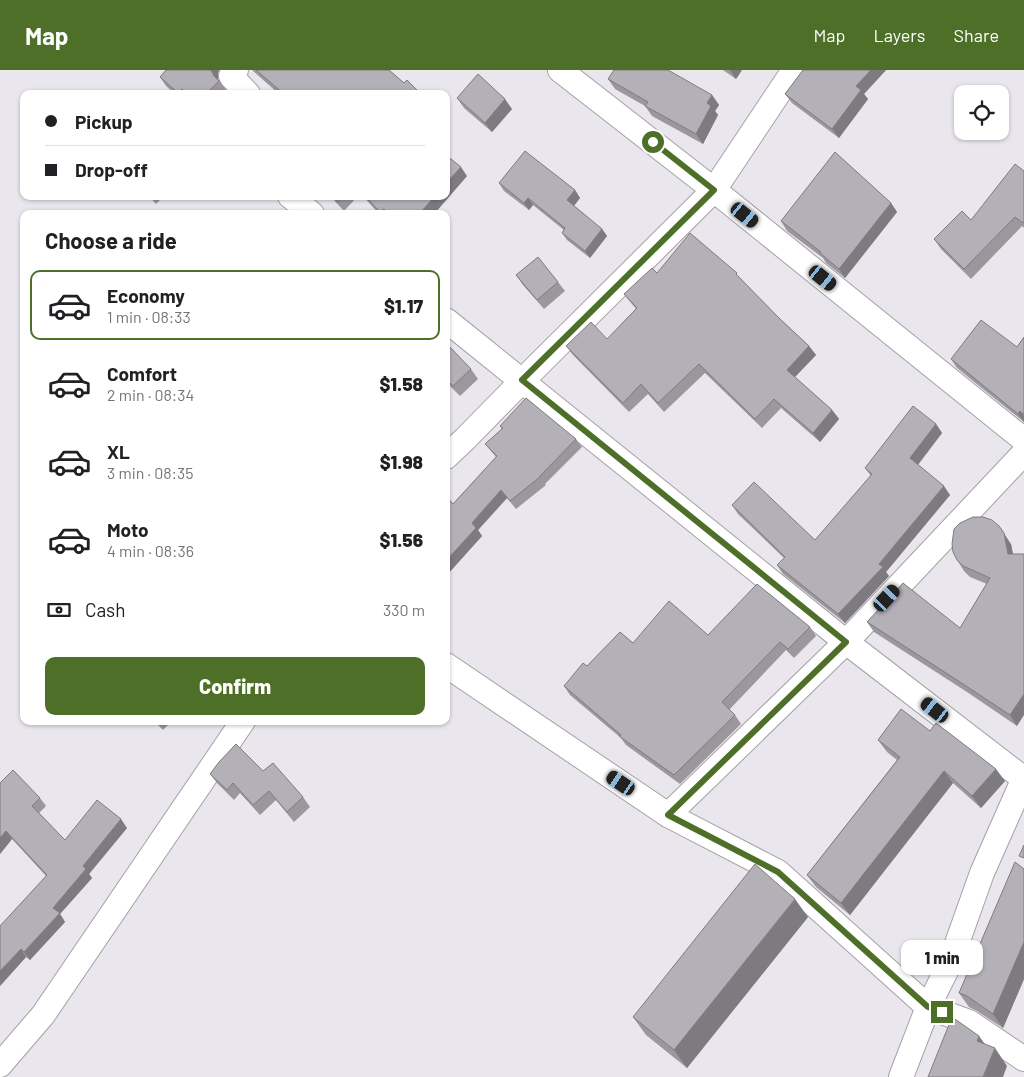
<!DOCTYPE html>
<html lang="en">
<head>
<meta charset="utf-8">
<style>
  body { margin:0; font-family:Barlow,sans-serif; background:#f6f6f6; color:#202124; height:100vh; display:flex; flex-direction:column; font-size:19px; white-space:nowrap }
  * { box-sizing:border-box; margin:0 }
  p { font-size:16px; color:#757577 }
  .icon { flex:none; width:28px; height:28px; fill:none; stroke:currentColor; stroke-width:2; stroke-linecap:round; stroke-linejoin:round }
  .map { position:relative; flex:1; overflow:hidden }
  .side { position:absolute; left:20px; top:140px; width:430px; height:515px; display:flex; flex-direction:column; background:#fff; border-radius:10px; box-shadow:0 1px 4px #0004 }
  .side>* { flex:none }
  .top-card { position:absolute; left:20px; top:20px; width:430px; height:110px; border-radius:10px; box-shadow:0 1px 4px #0004; display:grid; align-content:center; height:110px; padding:0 25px; background:#fff }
  .tools { position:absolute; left:954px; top:15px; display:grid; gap:10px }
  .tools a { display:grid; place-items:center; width:55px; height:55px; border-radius:10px; background:#fff; box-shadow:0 1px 4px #0004; font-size:25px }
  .end { position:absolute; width:22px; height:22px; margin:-11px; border:6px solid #4d6f27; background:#fff; box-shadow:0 0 0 2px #fff }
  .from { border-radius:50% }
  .bubble { position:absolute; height:35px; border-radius:10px; background:#fff; box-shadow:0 1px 4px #0004; font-size:16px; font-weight:800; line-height:35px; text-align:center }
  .car { position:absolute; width:15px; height:30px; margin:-15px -8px; border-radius:6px; box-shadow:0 0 4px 1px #0007; background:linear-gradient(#222 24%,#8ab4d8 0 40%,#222 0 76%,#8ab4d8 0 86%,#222 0) }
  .top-card b { display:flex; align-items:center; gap:18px; height:48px; font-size:19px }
  .top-card b+b { border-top:1px solid #e0e0e0 }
  .top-card i { width:12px; height:12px; background:#202124 }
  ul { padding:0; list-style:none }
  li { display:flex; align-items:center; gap:15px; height:70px; margin:0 10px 8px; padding:0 15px; border:2px solid transparent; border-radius:10px }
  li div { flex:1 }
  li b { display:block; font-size:19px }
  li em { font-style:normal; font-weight:800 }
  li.selected { border-color:#4d6f27 }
  li>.icon { width:45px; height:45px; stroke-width:1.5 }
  h2 { padding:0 25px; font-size:22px; line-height:60px }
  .pay { display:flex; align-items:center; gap:12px; height:55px; padding:0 25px; font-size:19px }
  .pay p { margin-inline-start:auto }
  .primary-button { display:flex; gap:10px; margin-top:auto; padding:10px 25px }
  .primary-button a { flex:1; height:58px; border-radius:10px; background:#4d6f27; color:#fff; font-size:20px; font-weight:800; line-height:58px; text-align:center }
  header { display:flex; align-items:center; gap:30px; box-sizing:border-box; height:70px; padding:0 25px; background:#4d6f27; color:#fff }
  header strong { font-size:24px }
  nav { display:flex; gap:28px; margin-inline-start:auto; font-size:18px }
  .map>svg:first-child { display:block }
</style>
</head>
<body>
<header>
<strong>Map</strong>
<nav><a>Map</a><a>Layers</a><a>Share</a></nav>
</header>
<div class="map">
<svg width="1024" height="1007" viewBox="0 0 1024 1007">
  <rect width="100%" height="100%" fill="#eae6ed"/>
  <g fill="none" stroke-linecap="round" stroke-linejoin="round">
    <!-- minor casing -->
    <g stroke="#a4a1a7" stroke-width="26">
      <g id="minor">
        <polyline points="236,0 231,6 248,24"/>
        <polyline points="560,0 714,120 1024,370"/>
        <polyline points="290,126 312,144"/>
        <polyline points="446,250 846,572 1024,709"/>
        <polyline points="446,387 465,369 522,311 714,120 794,0"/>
        <polyline points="446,595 668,745 778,802 928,937 901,1007"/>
        <polyline points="1024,708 982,803 950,893 928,937 969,952 1024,989"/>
        <polyline points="668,745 846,572 1024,383"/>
        <polyline points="0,995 43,945 243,651"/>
      </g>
    </g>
    <!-- minor -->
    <use href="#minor" stroke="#fff" stroke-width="24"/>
  </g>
  <!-- wall -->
  <g fill="#9b979d">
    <polygon points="166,0 219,0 218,3 218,9 226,20 222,24 175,24 166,16 160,7"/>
    <polygon points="252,0 389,0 404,13 421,24 279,24"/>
    <polygon points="723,0 742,0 736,9"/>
    <polygon points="803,0 886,0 864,24 868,29 839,68 792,33 785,24"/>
    <polygon points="608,9 712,25 719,35 715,41 718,45 703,74 652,46 645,36 615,19"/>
    <polygon points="457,28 512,39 492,62 464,38"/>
    <polygon points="1024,101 1024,158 1022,156 971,209 941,179 934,169 971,150"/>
    <polygon points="467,106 434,144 379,144 363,126 446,126"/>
    <polygon points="499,113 575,120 580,128 574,136 602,159 607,166 590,188 567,170 562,163 564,160 533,135 529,140 504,121"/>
    <polygon points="149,126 164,126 156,134"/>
    <polygon points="330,126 358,126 344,141"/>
    <polygon points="891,133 897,142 845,208 826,193 823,188 787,161 781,151"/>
    <polygon points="657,203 743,212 779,248 809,276 816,285 795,307 832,340 839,349 820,372 781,338 762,358 705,303 664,342 648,324 629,342 573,285 566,276 607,269 636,239 624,224"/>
    <polygon points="516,205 558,212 565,221 544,239 523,215"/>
    <polygon points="1024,267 1024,352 957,298 951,289 1017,277"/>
    <polygon points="446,275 471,299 478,309 460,326 446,312"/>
    <polygon points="936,354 942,363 918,395 950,425 886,502 889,506 845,553 783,504 777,495 784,488 738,444 732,435 815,470 871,406 865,398"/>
    <polygon points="500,356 576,369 582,377 545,414 546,415 516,439 507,428 478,460 482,466 446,506 446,426 453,434 496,387 485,374 502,359"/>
    <polygon points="1011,474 1013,484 1017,656 967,622 874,562 867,552 960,558 987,514 970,507 964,501 957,490"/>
    <polygon points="810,557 816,566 794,588 786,580 729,640 735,645 741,654 680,714 626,675 621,668 570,625 564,616 587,596 633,573 708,565"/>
    <polygon points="154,651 172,651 163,660"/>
    <polygon points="930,661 1005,711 981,738 953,713 850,845 816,817 807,805 897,690 887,682 878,670"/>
    <polygon points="263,701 303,727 310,737 294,752 276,730 260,745 240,723 234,730 217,713 210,704"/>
    <polygon points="0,713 40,728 46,736 39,743 65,770 127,758 89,804 92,808 60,844 65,852 30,890 26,887 0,916 46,806 12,769 0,784"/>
    <polygon points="1024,799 1024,909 1003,958 977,941 969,937 959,923"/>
    <polygon points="808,847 687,998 646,965 633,947"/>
  </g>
  <!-- shaded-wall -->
  <g fill="#7e7b80">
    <polygon points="211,0 219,0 218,3 218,9 214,6"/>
    <polygon points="730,0 742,0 736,9"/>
    <polygon points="871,0 886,0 864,24 868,29 839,68 832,59 856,16"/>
    <polygon points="182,19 185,24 179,24 178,23"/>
    <polygon points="712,25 719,35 715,41 718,45 703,74 696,64 707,33"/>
    <polygon points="505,29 512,39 492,62 485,53"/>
    <polygon points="461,97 467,106 434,144 422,144 421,142 435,126 446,126 446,113"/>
    <polygon points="575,120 580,128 572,138 567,130"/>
    <polygon points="528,128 533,135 529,140 524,133"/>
    <polygon points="891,133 897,142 845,208 839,199"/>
    <polygon points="602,159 607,166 590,188 585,181"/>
    <polygon points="809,276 816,285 793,309 787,300"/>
    <polygon points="832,340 839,349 820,372 813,363"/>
    <polygon points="1020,341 1024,346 1024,352 1018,344"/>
    <polygon points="936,354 942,363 916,397 910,388"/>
    <polygon points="944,416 950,425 886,502 889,506 845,553 838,544"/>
    <polygon points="501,420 507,428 478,460 482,466 446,506 446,491 472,453"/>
    <polygon points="999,456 1011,474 1015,495 1008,484"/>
    <polygon points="1024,624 1024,645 1017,656 1010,645"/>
    <polygon points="996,699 1005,711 981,738 972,726"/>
    <polygon points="944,701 953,713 850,845 841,833"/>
    <polygon points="121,749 127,758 89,804 92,808 60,844 65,852 30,890 24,882 53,838 83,796"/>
    <polygon points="6,761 12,769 0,784 0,768"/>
    <polygon points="795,829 808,847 687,998 674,980"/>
    <polygon points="1024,872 1024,909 1003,958 993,944"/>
    <polygon points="21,879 26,887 0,916 0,901"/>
    <polygon points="979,966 992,984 977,971"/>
    <polygon points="995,978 1007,996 1003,1007 983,1007"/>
  </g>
  <!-- building -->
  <g fill="#b4b0b7" stroke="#7e7b80">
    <polygon points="166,0 211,0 214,6 219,11 206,24 186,24 182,19 178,23 160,7"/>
    <polygon points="256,0 389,0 404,13 407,10 421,24 284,24"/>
    <polygon points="614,0 668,0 712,25 707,33 711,36 696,64 645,36 648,32 608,9"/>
    <polygon points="803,0 871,0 856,16 861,20 832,59 785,24"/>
    <polygon points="478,4 505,29 485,53 457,28"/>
    <polygon points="525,81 575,120 567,130 602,159 585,181 562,163 565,158 528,128 524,133 499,113"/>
    <polygon points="835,82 891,133 839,199 820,183 821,182 781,151"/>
    <polygon points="446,85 461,97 446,113"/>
    <polygon points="1015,94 1024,101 1024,151 1023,153 1015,147 964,199 934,169 962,141 971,150"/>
    <polygon points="150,126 155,126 152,129"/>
    <polygon points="333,126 343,126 338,132"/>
    <polygon points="365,126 435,126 421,142 422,144 388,144 384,139 380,142"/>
    <polygon points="690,163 737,203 736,204 779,248 809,276 787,300 832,340 813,363 774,329 755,349 699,294 658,333 641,314 623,333 566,276 591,252 607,269 637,238 624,224 652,198 657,203"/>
    <polygon points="538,187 558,212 537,230 516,205"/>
    <polygon points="981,250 1017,277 1024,267 1024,345 1020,341 1018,344 951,289"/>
    <polygon points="447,274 471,299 453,316 446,309 446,275"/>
    <polygon points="526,328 576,369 540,406 540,407 510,431 501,420 472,453 476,458 446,491 446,426 453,434 497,386 485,374 503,358 500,356"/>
    <polygon points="913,336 936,354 910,388 944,416 879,494 883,497 838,544 777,495 785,487 732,435 754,412 815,470 872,404 865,398"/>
    <polygon points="973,447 983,447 992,450 999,456 1004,463 1008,484 1024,484 1024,624 1010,645 960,612 867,552 903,513 960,558 990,508 963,496 957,490 953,482 952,474 954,459 960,453"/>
    <polygon points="757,514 810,557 788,579 780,572 722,632 735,645 674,705 619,666 621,665 564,616 583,593 587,596 620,562 633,573 669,531 708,565"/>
    <polygon points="901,639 930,661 936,653 996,699 972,726 944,701 841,833 807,805 900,687 878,670"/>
    <polygon points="236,674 263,701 273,693 303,727 287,742 269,721 253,735 233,713 227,720 210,704 219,692"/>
    <polygon points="13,700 40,728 32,736 65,770 97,730 121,749 83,796 86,799 53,838 60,843 24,882 21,879 0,901 0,856 47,805 6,761 0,768 0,713"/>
    <polygon points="1024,775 1024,788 1019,786"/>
    <polygon points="1015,792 1024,799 1024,872 993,944 967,926 959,923"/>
    <polygon points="755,794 795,829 674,980 633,947"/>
    <polygon points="952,947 979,966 977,971 995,978 983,1007 928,1007"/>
  </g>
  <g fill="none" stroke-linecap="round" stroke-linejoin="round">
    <!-- route -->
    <polyline stroke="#4d6f27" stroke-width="6" points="653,72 714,120 522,310 846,572 668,745 778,802 928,937 942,942"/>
  </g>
</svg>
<div class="tools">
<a><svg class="icon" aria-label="locate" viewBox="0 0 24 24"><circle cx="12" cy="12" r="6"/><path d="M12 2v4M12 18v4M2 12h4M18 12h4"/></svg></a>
</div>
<i class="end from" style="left:653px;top:72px"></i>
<i class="end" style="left:942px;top:942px"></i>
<div class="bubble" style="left:901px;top:870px;width:82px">1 min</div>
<i class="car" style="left:745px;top:145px;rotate:129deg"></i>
<i class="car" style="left:823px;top:208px;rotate:129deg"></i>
<i class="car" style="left:887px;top:528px;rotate:43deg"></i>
<i class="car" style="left:935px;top:640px;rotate:308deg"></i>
<i class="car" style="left:621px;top:713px;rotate:304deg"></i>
<div class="top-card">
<b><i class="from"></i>Pickup</b>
<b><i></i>Drop-off</b>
</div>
<section class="side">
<h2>Choose a ride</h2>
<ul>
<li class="selected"><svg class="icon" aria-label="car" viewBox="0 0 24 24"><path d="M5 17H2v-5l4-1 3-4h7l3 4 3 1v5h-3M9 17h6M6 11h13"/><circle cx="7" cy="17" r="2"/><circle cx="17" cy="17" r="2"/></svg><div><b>Economy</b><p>1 min · 08:33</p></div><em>$1.17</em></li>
<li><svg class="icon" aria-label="car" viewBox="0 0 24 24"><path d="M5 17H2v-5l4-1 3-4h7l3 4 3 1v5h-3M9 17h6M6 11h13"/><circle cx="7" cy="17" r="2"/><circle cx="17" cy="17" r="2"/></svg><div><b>Comfort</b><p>2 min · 08:34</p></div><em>$1.58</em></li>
<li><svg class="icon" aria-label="car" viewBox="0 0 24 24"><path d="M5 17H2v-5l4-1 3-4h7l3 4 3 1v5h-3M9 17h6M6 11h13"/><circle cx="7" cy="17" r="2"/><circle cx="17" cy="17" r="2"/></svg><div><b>XL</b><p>3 min · 08:35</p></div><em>$1.98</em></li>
<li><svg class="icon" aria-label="car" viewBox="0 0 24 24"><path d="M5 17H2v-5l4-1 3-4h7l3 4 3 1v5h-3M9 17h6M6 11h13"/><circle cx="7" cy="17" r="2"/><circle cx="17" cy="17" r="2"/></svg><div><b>Moto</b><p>4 min · 08:36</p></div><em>$1.56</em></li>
</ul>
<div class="pay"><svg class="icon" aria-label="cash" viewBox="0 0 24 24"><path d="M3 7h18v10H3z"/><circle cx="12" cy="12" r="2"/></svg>Cash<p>330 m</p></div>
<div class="primary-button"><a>Confirm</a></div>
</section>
</div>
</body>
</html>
